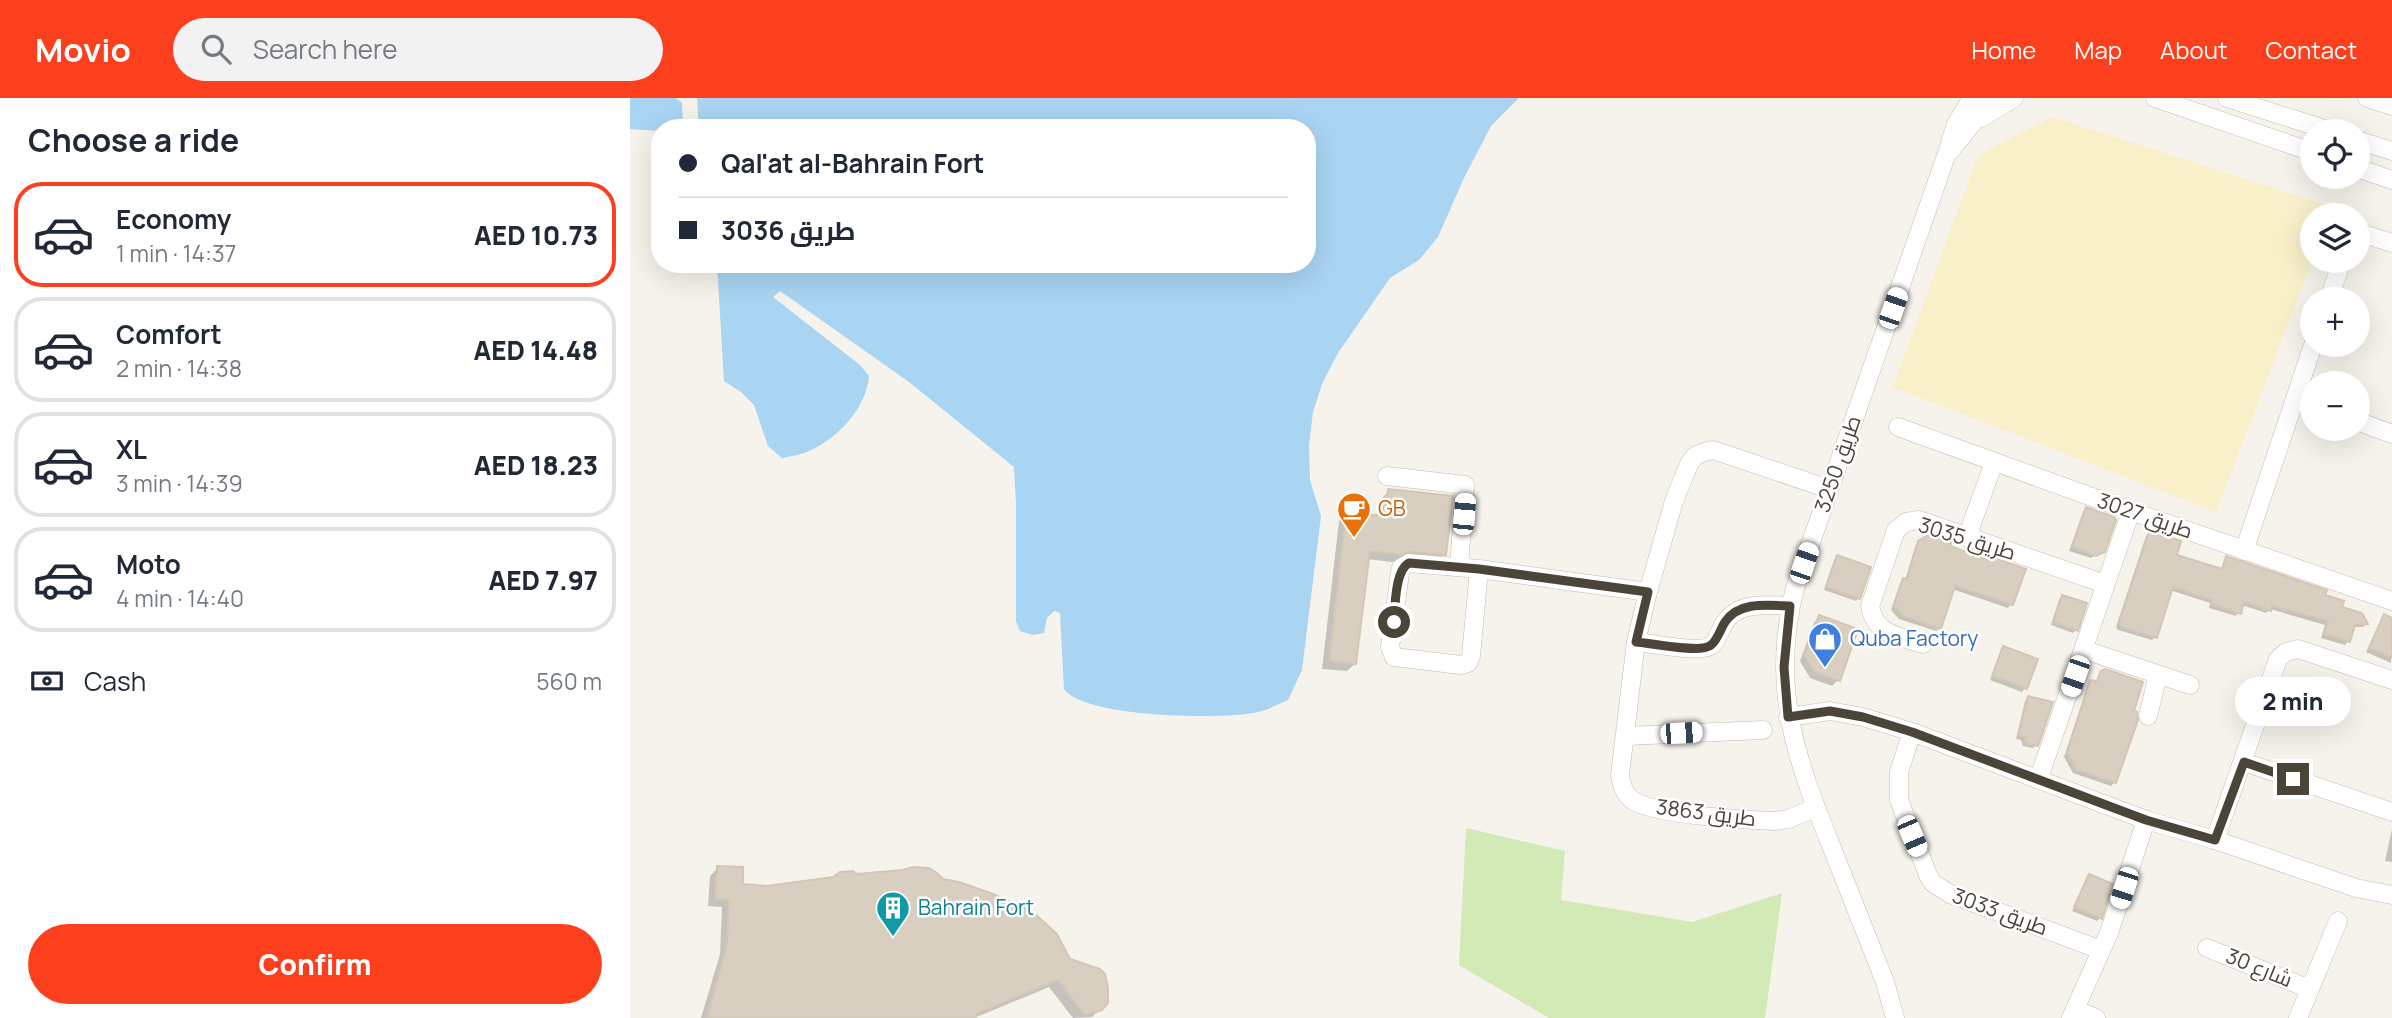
<!DOCTYPE html>
<html lang="en">
<head>
<meta charset="utf-8">
<style>
  body { margin:0; font-family:Manrope,Cairo,sans-serif; background:#f2f2f3; color:#1f2937; height:100vh; display:flex; flex-direction:column; font-size:26px; white-space:nowrap }
  * { box-sizing:border-box; margin:0 }
  p { font-size:23px; color:#747a83 }
  .icon { flex:none; width:38px; height:38px; fill:none; stroke:currentColor; stroke-width:2; stroke-linecap:round; stroke-linejoin:round }
  .map { position:relative; flex:1; overflow:hidden }
  .side { display:flex; flex-direction:column; background:#fff; width:630px }
  .side>* { flex:none }
  .banner { position:absolute; left:21px; top:21px; width:665px; height:154px; border-radius:28px; box-shadow:0 7px 28px #0002; display:grid; align-content:center; height:154px; padding:0 28px; background:#fff }
  .fabs { position:absolute; left:1670px; top:21px; display:grid; gap:14px }
  .fabs a { display:grid; place-items:center; width:70px; height:70px; border-radius:50%; background:#fff; box-shadow:0 7px 28px #0002; font-size:35px }
  .end { position:absolute; width:32px; height:32px; margin:-16px; border:9px solid #4b4439; background:#fff; box-shadow:0 0 0 4px #fff }
  .from { border-radius:50% }
  .bubble { position:absolute; height:49px; border-radius:24px; background:#fff; box-shadow:0 7px 28px #0002; font-size:23px; font-weight:800; line-height:49px; text-align:center }
  .car { position:absolute; width:21px; height:42px; margin:-21px -10px; border-radius:9px; box-shadow:0 0 5px 2px #0007; background:linear-gradient(#fff 24%,#345 0 40%,#fff 0 76%,#345 0 86%,#fff 0) }
  .banner b { display:flex; align-items:center; gap:24px; height:66px; font-size:26px }
  .banner b+b { border-top:2px solid #e0e1e3 }
  .banner i { width:18px; height:18px; background:#1f2937 }
  ul { padding:0; list-style:none }
  li { display:flex; align-items:center; gap:21px; height:105px; margin:0 14px 10px; padding:0 14px; border:4px solid #e0e1e3; border-radius:28px }
  li div { flex:1 }
  li b { display:block; font-size:26px }
  li em { font-style:normal; font-weight:800 }
  li.current { border-color:#fc3f1d }
  li>.icon { width:63px; height:63px; stroke-width:1.5 }
  h2 { padding:0 28px; font-size:32px; line-height:84px }
  .pay { display:flex; align-items:center; gap:18px; height:77px; padding:0 28px; font-size:26px }
  .pay p { margin-inline-start:auto }
  .action { display:flex; gap:14px; margin-top:auto; padding:14px 28px }
  .action a { flex:1; height:80px; border-radius:42px; background:#fc3f1d; color:#fff; font-size:28px; font-weight:800; line-height:80px; text-align:center }
  header { display:flex; align-items:center; gap:42px; box-sizing:border-box; height:98px; padding:0 35px; background:#fc3f1d; color:#fff }
  header strong { font-size:33px }
  nav { display:flex; gap:38px; margin-inline-start:auto; font-size:24px }
  .search { width:490px; height:63px; background:#f2f2f3; display:flex; align-items:center; gap:18px; box-sizing:border-box; padding:0 24px; border-radius:38px; color:#747a83; font-size:26px }
  main { display:flex; flex:1; min-height:0 }
  .map>svg:first-child { display:block }
</style>
</head>
<body>
<header>
<strong>Movio</strong>
<div class="search"><svg class="icon" aria-label="search" viewBox="0 0 24 24"><circle cx="10" cy="10" r="6"/><path d="M15 15l6 6"/></svg>Search here</div>
<nav><a>Home</a><a>Map</a><a>About</a><a>Contact</a></nav>
</header>
<main>
<section class="side">
<h2>Choose a ride</h2>
<ul>
<li class="current"><svg class="icon" aria-label="car" viewBox="0 0 24 24"><path d="M5 17H2v-5l4-1 3-4h7l3 4 3 1v5h-3M9 17h6M6 11h13"/><circle cx="7" cy="17" r="2"/><circle cx="17" cy="17" r="2"/></svg><div><b>Economy</b><p>1 min · 14:37</p></div><em>AED 10.73</em></li>
<li><svg class="icon" aria-label="car" viewBox="0 0 24 24"><path d="M5 17H2v-5l4-1 3-4h7l3 4 3 1v5h-3M9 17h6M6 11h13"/><circle cx="7" cy="17" r="2"/><circle cx="17" cy="17" r="2"/></svg><div><b>Comfort</b><p>2 min · 14:38</p></div><em>AED 14.48</em></li>
<li><svg class="icon" aria-label="car" viewBox="0 0 24 24"><path d="M5 17H2v-5l4-1 3-4h7l3 4 3 1v5h-3M9 17h6M6 11h13"/><circle cx="7" cy="17" r="2"/><circle cx="17" cy="17" r="2"/></svg><div><b>XL</b><p>3 min · 14:39</p></div><em>AED 18.23</em></li>
<li><svg class="icon" aria-label="car" viewBox="0 0 24 24"><path d="M5 17H2v-5l4-1 3-4h7l3 4 3 1v5h-3M9 17h6M6 11h13"/><circle cx="7" cy="17" r="2"/><circle cx="17" cy="17" r="2"/></svg><div><b>Moto</b><p>4 min · 14:40</p></div><em>AED 7.97</em></li>
</ul>
<div class="pay"><svg class="icon" aria-label="cash" viewBox="0 0 24 24"><path d="M3 7h18v10H3z"/><circle cx="12" cy="12" r="2"/></svg>Cash<p>560 m</p></div>
<div class="action"><a>Confirm</a></div>
</section>
<div class="map">
<svg width="1762" height="920" viewBox="0 0 1762 920">
  <rect width="100%" height="100%" fill="#f6f3ec"/>
  <!-- green -->
  <polygon fill="#d2eab5" points="836,730 935,753 931,802 1062,824 1152,795 1135,920 919,920 829,867"/>
  <!-- sand -->
  <polygon fill="#f9efc9" points="1422,19 1702,109 1699,117 1682,117 1682,163 1586,414 1263,289 1348,57"/>
  <!-- water -->
  <g fill="#a9d4f2">
    <polygon points="0,0 46,0 52,5 53,30 30,30 30,33 0,31"/>
    <path d="M 67,0 L 889,0 L 861,28 L 834,80 L 808,139 L 789,162 L 760,180 L 708,255 L 692,286 L 683,314 L 679,347 L 680,382 L 691,418 L 672,572 L 658,602 C 648,606 638,612 628,614 C 594,622 454,620 434,591 L 430,515 L 424,513 L 417,520 L 414,535 L 403,537 L 390,533 L 386,523 L 386,405 L 384,369 L 279,284 L 150,193 L 143,199 L 230,267 L 239,278 C 236,311 208,340 179,353 C 171,357 160,358 152,360 L 138,348 L 124,307 L 111,294 L 94,283 L 87,166 L 677,166 L 677,30 L 69,30 Z"/>
  </g>
  <!-- shadow -->
  <g fill="#0003">
    <polygon points="759,393 814,456 806,464 771,461 762,464 737,461 725,566 717,573 692,571 709,423 717,415 749,419 751,401"/>
    <polygon points="1457,411 1473,453 1461,460 1439,453 1453,414"/>
    <polygon points="1519,435 1545,458 1590,473 1597,460 1693,498 1736,526 1733,529 1722,529 1718,543 1715,547 1691,540 1695,527 1640,511 1636,515 1612,507 1606,518 1579,510 1580,505 1540,492 1525,539 1522,542 1488,532 1486,529 1516,438"/>
    <polygon points="1289,445 1317,450 1381,506 1378,510 1322,491 1310,530 1306,533 1269,521 1261,512 1270,485 1275,482 1285,449"/>
    <polygon points="1208,459 1229,500 1226,503 1194,492 1204,462"/>
    <polygon points="1433,499 1446,532 1443,535 1421,527 1429,502"/>
    <polygon points="1754,518 1762,521 1761,565 1736,554"/>
    <polygon points="1189,519 1208,582 1202,588 1180,580 1170,563 1184,525"/>
    <polygon points="1374,550 1395,590 1392,594 1360,582 1371,554"/>
    <polygon points="1472,575 1485,684 1481,688 1443,675 1434,659 1458,587 1461,584 1466,585"/>
    <polygon points="1398,600 1407,647 1403,650 1393,648 1391,642 1386,641 1395,603"/>
    <polygon points="1762,731 1762,764 1755,763"/>
    <polygon points="88,770 111,788 137,790 226,778 312,783 438,862 477,904 462,919 443,920 419,889 344,920 71,920 90,856 92,809 78,808 80,778"/>
    <polygon points="1459,778 1470,820 1467,823 1442,813"/>
  </g>
  <!-- building -->
  <g fill="#d8cfc1" stroke="#d3c7b4" stroke-width="2">
    <polygon points="758,391 823,398 816,457 780,454 771,457 740,453 726,566 699,563 716,414 755,418"/>
    <polygon points="1456,409 1484,419 1486,422 1475,454 1466,458 1442,449"/>
    <polygon points="1519,433 1551,443 1547,457 1592,471 1596,458 1697,492 1695,497 1714,503 1712,509 1732,515 1738,526 1725,527 1720,544 1694,536 1698,523 1642,508 1641,513 1614,504 1611,516 1581,506 1582,502 1543,489 1527,540 1491,529 1489,524"/>
    <polygon points="1298,437 1321,445 1320,448 1360,463 1362,459 1396,471 1383,507 1325,488 1311,531 1273,518 1264,508 1273,480 1277,481 1288,443"/>
    <polygon points="1207,457 1241,469 1230,501 1196,489"/>
    <polygon points="1432,497 1457,505 1448,533 1423,524"/>
    <polygon points="1754,516 1762,520 1762,560 1739,550"/>
    <polygon points="1189,517 1228,531 1210,583 1185,575 1174,557"/>
    <polygon points="1373,548 1408,561 1397,591 1362,578"/>
    <polygon points="1475,571 1513,584 1504,613 1507,614 1508,622 1486,685 1446,672 1437,655 1460,582 1467,583 1471,573"/>
    <polygon points="1398,598 1423,604 1408,648 1396,645 1394,639 1388,638"/>
    <polygon points="87,768 113,769 113,786 137,788 203,779 210,774 223,773 227,776 273,772 283,769 299,770 307,775 313,781 329,784 363,796 403,814 427,836 440,861 470,871 475,876 478,890 478,905 472,912 454,917 428,882 348,915 345,920 77,920 97,846 99,802 85,801"/>
    <polygon points="1459,776 1483,786 1472,821 1444,809"/>
  </g>
  <g fill="none" stroke-linecap="round" stroke-linejoin="round">
    <!-- minor casing -->
    <g stroke="#c2bbae" stroke-width="19">
      <g id="minor">
        <polyline points="1525,0 1682,54"/>
        <polyline points="1597,0 1701,33"/>
        <polyline points="1737,0 1762,8"/>
        <polyline points="1351,20 1384,0"/>
        <polyline points="1727,42 1762,53"/>
        <polyline points="1320,53 1342,26 1359,0"/>
        <polyline points="1727,70 1762,82"/>
        <polyline points="1727,134 1762,145"/>
        <polyline points="1699,201 1712,163"/>
        <polyline points="1665,301 1682,307"/>
        <polyline points="1727,323 1762,336"/>
        <polyline points="1268,329 1501,413 1762,503"/>
        <polyline points="757,378 835,387 829,469"/>
        <polyline points="1337,439 1364,364"/>
        <polyline points="1614,453 1683,247"/>
        <polyline points="849,471 841,558 838,565 831,567 764,559 760,549 770,475 771,470 779,465 849,471 1018,494"/>
        <path d="M 1006,544 C 1020,545 1072,556 1082,547 C 1087,543 1091,530 1095,524 C 1109,503 1139,507 1160,508"/>
        <path d="M 1293,546 C 1269,538 1245,537 1240,508 L 1266,432 L 1276,424 L 1289,422 L 1475,486"/>
        <polyline points="1455,552 1560,587"/>
        <polyline points="1518,618 1528,577"/>
        <polyline points="1158,619 1200,613 1233,619 1282,634 1516,722 1585,742 1726,790 1762,797"/>
        <polyline points="1282,634 1269,674 1269,702 1298,777 1303,785 1320,796 1471,852"/>
        <polyline points="996,638 1133,632"/>
        <polyline points="1614,664 1762,714"/>
        <polyline points="1409,680 1501,413"/>
        <path d="M 1186,710 L 1158,721 L 1145,723 C 1117,722 1020,717 1001,701 C 993,694 991,686 990,677 L 1006,544 L 1018,494 L 1044,403 L 1059,366 L 1065,358 L 1074,354 L 1083,352 L 1199,391"/>
        <polyline points="1585,742 1648,561 1656,554 1668,551 1762,582"/>
        <polyline points="1577,850 1680,891"/>
        <polyline points="1445,912 1466,920"/>
        <path d="M 1265,920 L 1255,884 C 1237,839 1219,794 1202,750 C 1165,658 1140,589 1165,490 L 1317,55 L 1326,26 L 1342,0"/>
        <polyline points="1441,920 1479,835 1516,722"/>
        <polyline points="1668,920 1708,823"/>
      </g>
    </g>
    <!-- minor -->
    <use href="#minor" stroke="#fff" stroke-width="18"/>
  </g>
  <g fill="none" stroke-linecap="round" stroke-linejoin="round">
    <!-- route -->
    <path stroke="#4b4439" stroke-width="9" d="M 764,524 C 765,509 765,472 779,465 L 849,471 L 1018,494 L 1006,544 C 1020,545 1072,556 1081,547 C 1087,543 1091,530 1095,524 C 1109,503 1138,507 1160,508 L 1154,569 L 1158,619 L 1200,613 L 1233,619 L 1282,634 L 1516,722 L 1585,742 L 1614,664 L 1663,681"/>
  </g>
  <!-- icons -->
  <defs>
    <g id="cafe-pin" transform="scale(1.75)"><path d="M0 17L-7.5 6A9.5 9.5 0 1 1 7.5 6Z" fill="#e8710a" stroke="#fff"/><path d="M-5.5-4.5H6V0H3Q3 3.5 0 3.5H-2.5Q-5.5 3.5-5.5 0ZM3-3.2v2h1.7v-2ZM-6 4.5H4V6H-6Z" fill="#fff"/></g>
    <g id="shop-pin" transform="scale(1.75)"><path d="M0 17L-7.5 6A9.5 9.5 0 1 1 7.5 6Z" fill="#3f7fe0" stroke="#fff"/><path d="M-5-2.5h2.3a2.7 3.5 0 0 1 5.4 0H5L5.5 6h-11ZM-1.5-2.5h3a1.5 2.3 0 0 0-3 0Z" fill="#fff"/></g>
    <g id="building-pin" transform="scale(1.75)"><path d="M0 17L-7.5 6A9.5 9.5 0 1 1 7.5 6Z" fill="#0f9aa8" stroke="#fff"/><path d="M-4-6H4V6H1V3H-1V6H-4ZM-2.5-4.3h1.7v1.8h-1.7ZM.8-4.3h1.7v1.8H.8ZM-2.5-1h1.7V.8h-1.7ZM.8-1h1.7V.8H.8Z" fill="#fff"/></g>
  </defs>
  <g fill-rule="evenodd">
    <use href="#cafe-pin" x="724" y="411"/>
    <use href="#shop-pin" x="1195" y="541"/>
    <use href="#building-pin" x="263" y="810"/>
  </g>
  <g text-anchor="middle" stroke-width="5" stroke-linejoin="round" paint-order="stroke">
    <!-- street labels -->
    <g font-size="21" fill="#4b4439" stroke="#fff">
      <text transform="translate(1208 366) rotate(-71)" y="7">طريق 3250</text>
      <text transform="translate(1515 418) rotate(19)" y="7">طريق 3027</text>
      <text transform="translate(1337 441) rotate(17)" y="7">طريق 3035</text>
      <text transform="translate(1076 715) rotate(7)" y="7">طريق 3863</text>
      <text transform="translate(1370 814) rotate(20)" y="7">طريق 3033</text>
      <text transform="translate(1629 870) rotate(22)" y="7">شارع 30</text>
    </g>
    <!-- food labels -->
    <g font-size="21" fill="#c56008" stroke="#fff" text-anchor="start">
      <text x="748" y="418">GB</text>
    </g>
    <!-- shop labels -->
    <g font-size="21" fill="#366cbe" stroke="#fff" text-anchor="start">
      <text x="1220" y="548">Quba Factory</text>
    </g>
    <!-- culture labels -->
    <g font-size="21" fill="#0d838f" stroke="#fff" text-anchor="start">
      <text x="288" y="817">Bahrain Fort</text>
    </g>
  </g>
</svg>
<div class="fabs">
<a><svg class="icon" aria-label="locate" viewBox="0 0 24 24"><circle cx="12" cy="12" r="6"/><path d="M12 2v4M12 18v4M2 12h4M18 12h4"/></svg></a>
<a><svg class="icon" aria-label="layers" viewBox="0 0 24 24"><path d="M12 4l9 5-9 5-9-5zM3 14l9 5 9-5"/></svg></a>
<a>+</a>
<a>−</a>
</div>
<i class="end from" style="left:764px;top:524px"></i>
<i class="end" style="left:1663px;top:681px"></i>
<div class="bubble" style="left:1605px;top:579px;width:116px">2 min</div>
<i class="car" style="left:1263px;top:210px;rotate:19deg"></i>
<i class="car" style="left:834px;top:416px;rotate:5deg"></i>
<i class="car" style="left:1174px;top:465px;rotate:19deg"></i>
<i class="car" style="left:1445px;top:578px;rotate:199deg"></i>
<i class="car" style="left:1051px;top:635px;rotate:87deg"></i>
<i class="car" style="left:1282px;top:738px;rotate:157deg"></i>
<i class="car" style="left:1494px;top:790px;rotate:198deg"></i>
<div class="banner">
<b><i class="from"></i>Qal'at al-Bahrain Fort</b>
<b><i></i>طريق 3036</b>
</div>
</div>
</main>
</body>
</html>
